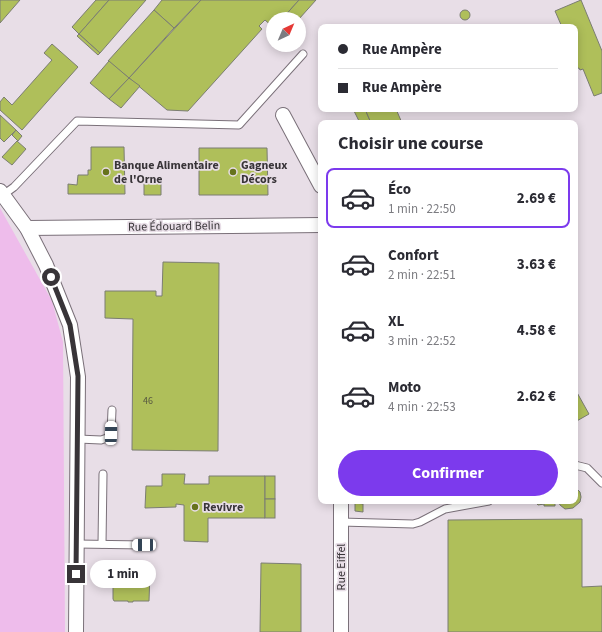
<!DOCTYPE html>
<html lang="fr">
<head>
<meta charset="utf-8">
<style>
  body { margin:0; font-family:"Source Sans 3",sans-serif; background:#f2f2f3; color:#2b2b33; height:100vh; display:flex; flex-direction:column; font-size:15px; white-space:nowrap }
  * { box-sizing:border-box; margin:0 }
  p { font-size:13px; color:#7c7c81 }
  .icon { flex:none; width:22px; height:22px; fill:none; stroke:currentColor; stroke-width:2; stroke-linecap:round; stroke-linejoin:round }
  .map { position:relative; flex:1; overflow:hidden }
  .sheet { position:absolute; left:318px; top:120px; width:260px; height:384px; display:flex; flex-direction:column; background:#fff; border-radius:8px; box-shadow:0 2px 10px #0003 }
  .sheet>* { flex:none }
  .banner { position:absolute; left:318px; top:24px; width:260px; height:88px; border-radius:8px; box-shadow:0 2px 10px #0003; display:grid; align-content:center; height:88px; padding:0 20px; background:#fff }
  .needle { width:26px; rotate:44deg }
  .controls { position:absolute; left:266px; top:12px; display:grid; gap:8px }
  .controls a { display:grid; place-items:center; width:40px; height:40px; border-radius:50%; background:#fff; box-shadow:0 2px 10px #0003; font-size:20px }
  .end { position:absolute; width:18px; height:18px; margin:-9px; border:5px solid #383438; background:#fff; box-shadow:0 0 0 2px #fff }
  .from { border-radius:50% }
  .bubble { position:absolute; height:28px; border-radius:14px; background:#fff; box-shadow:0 2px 10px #0003; font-size:13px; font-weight:700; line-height:28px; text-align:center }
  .car { position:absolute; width:12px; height:24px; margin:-12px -6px; border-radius:5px; box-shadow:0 0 3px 1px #0007; background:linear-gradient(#fff 24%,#345 0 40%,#fff 0 76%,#345 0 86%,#fff 0) }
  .banner b { display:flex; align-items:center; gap:14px; height:38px; font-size:15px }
  .banner b+b { border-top:1px solid #e1e1e2 }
  .banner i { width:10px; height:10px; background:#2b2b33 }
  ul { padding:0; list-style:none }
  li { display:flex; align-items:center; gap:12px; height:60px; margin:0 8px 6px; padding:0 12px; border:2px solid transparent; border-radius:8px }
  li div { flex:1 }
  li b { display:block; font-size:15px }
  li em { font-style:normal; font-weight:700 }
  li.selected { border-color:#7c3aed }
  li>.icon { width:36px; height:36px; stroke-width:1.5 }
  h2 { padding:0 20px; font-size:18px; line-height:48px }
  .primary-button { display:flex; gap:8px; margin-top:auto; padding:8px 20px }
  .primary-button a { flex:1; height:46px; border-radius:24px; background:#7c3aed; color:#fff; font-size:16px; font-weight:700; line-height:46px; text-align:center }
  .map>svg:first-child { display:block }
</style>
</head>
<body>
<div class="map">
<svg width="602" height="632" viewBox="0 0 602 632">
  <rect width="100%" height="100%" fill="#e8dee7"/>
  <!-- green -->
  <polygon fill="#eebceb" points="0,208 52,301 63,342 65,632 0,632"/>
  <!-- building -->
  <g fill="#afbf5a" stroke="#7b7d72">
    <polygon points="0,0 20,0 0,23"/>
    <polygon points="96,0 109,0 79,34 72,27"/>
    <polygon points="109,0 146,0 100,53 79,34"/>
    <polygon points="162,0 201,0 174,28 154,10"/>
    <polygon points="201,0 299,0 282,19 273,19 273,27 265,20 259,26 262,29 188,111 167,110 129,78"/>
    <polygon points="299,0 316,0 299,19 282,19"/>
    <polygon points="581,0 602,51 602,93 594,96 583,69 580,70 579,68 575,69 575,27 562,27 555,11"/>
    <circle cx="465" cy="15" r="5"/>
    <polygon points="154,10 174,28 129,78 108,61"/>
    <polygon points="79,34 100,53 98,55 77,36"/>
    <polygon points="52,44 78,67 22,130 0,110 0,102 4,97 12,105 52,60 44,53"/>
    <polygon points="109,61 129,78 109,99 90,83"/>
    <polygon points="129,78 140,86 121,108 109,99"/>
    <polygon points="353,109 365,109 371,123 360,123"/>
    <polygon points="365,109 396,109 402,123 371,123"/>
    <polygon points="0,115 16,130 4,142 0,138"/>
    <polygon points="16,130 22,136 18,141 12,135"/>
    <polygon points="17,141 26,149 12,165 2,157"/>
    <polygon points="91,147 124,147 125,194 68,194 68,184 77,185 78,175 88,175 88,170 91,170"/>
    <polygon points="199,148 267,148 268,195 199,195"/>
    <polygon points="144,182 161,183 161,195 144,195"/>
    <polygon points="163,262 219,263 218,451 132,450 133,319 105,318 105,291 156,291 156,296 162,296"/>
    <polygon points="575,389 589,414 575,422"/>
    <polygon points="162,474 185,474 184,484 209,484 209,476 265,476 265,518 208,518 208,542 184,541 184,505 176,504 176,507 145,508 146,486 162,486"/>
    <rect x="265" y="476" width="10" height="23"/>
    <polygon points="575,487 580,492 581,497 580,502 573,508 565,509 560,505 558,501 575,501"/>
    <rect x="265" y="499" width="10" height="19"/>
    <polygon points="536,501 555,501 555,506 544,506 544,504 538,505 536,503"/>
    <polygon points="355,503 363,504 363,512 355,511"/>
    <polygon points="582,519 582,587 602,586 602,632 448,632 448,520"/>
    <polygon points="261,563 301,564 301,632 260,632"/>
    <polygon points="113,572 150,572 149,601 133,601 133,602 128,602 128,601 114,601 113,599"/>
  </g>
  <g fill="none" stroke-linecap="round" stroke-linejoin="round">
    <!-- lane casing -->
    <g stroke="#7a7079" stroke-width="9">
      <g id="lane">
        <polyline points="3,195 14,187 77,121 239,125 303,54"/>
        <polyline points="78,439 101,440 107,438 111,433 112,410"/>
        <polyline points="575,465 587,468 602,483"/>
        <polyline points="341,522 413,524 420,522 445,509 489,501"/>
        <polyline points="77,544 144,545"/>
        <polyline points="102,544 103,474"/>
      </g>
    </g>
    <!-- street casing -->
    <g stroke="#7a7079" stroke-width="16">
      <g id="street">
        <polyline points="283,115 321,186"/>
        <polyline points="0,191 27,228 46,265 70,325 78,377 76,632"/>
        <polyline points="27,228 321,225"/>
        <polyline points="341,632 341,501"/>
      </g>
    </g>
    <!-- lane -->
    <use href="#lane" stroke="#fff" stroke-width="7"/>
    <!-- street -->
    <use href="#street" stroke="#fff" stroke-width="14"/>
  </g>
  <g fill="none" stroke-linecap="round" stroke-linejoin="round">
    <!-- route -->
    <polyline stroke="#383438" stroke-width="5" points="51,277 70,325 78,376 76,574"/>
  </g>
  <!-- markers -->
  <g fill="#67731d" stroke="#e8dee7" stroke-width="1.5">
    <circle cx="106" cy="172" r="4"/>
    <circle cx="233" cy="172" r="4"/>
    <circle cx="195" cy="507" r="4"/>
  </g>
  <g text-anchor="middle" stroke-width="3.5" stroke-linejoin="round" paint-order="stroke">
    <!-- number labels -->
    <g font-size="10" fill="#565740">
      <text x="148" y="404">46</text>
    </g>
    <!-- poi labels -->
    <g font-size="12" font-weight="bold" fill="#383438" stroke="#e8dee7" text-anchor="start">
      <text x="114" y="169">Banque Alimentaire<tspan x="114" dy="14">de l'Orne</tspan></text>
      <text x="241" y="169">Gagneux<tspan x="241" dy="14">Décors</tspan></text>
      <text x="203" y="511">Revivre</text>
    </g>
    <!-- street labels -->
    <g font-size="12" fill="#383438" stroke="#e8dee7">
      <text transform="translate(174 226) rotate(-1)" y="4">Rue Édouard Belin</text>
      <text transform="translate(341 567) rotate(-90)" y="4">Rue Eiffel</text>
    </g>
  </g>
</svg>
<div class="controls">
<a><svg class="needle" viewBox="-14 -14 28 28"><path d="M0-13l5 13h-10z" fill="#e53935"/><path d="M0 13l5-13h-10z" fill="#7c7c81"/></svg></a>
</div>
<i class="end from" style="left:51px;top:277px"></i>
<i class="end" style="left:76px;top:574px"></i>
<div class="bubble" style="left:90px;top:560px;width:66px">1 min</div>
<i class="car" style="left:111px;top:433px;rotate:1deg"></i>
<i class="car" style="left:144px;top:545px;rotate:270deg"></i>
<div class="banner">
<b><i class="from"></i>Rue Ampère</b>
<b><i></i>Rue Ampère</b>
</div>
<section class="sheet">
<h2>Choisir une course</h2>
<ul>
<li class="selected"><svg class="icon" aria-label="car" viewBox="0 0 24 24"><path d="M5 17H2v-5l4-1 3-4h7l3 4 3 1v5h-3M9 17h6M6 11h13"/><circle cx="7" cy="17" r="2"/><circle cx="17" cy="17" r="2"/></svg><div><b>Éco</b><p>1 min · 22:50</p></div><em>2.69 €</em></li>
<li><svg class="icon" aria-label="car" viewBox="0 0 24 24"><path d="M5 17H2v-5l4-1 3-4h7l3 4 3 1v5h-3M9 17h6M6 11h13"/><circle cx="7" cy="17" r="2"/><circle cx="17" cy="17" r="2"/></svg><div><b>Confort</b><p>2 min · 22:51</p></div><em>3.63 €</em></li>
<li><svg class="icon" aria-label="car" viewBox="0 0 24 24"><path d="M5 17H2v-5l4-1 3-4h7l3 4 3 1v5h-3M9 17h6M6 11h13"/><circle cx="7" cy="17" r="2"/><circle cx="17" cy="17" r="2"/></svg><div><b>XL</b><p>3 min · 22:52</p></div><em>4.58 €</em></li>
<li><svg class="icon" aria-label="car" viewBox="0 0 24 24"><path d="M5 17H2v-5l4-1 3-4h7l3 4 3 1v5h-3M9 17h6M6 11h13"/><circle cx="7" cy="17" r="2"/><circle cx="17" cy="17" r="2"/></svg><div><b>Moto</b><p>4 min · 22:53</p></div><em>2.62 €</em></li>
</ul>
<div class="primary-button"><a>Confirmer</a></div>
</section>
</div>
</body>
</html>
